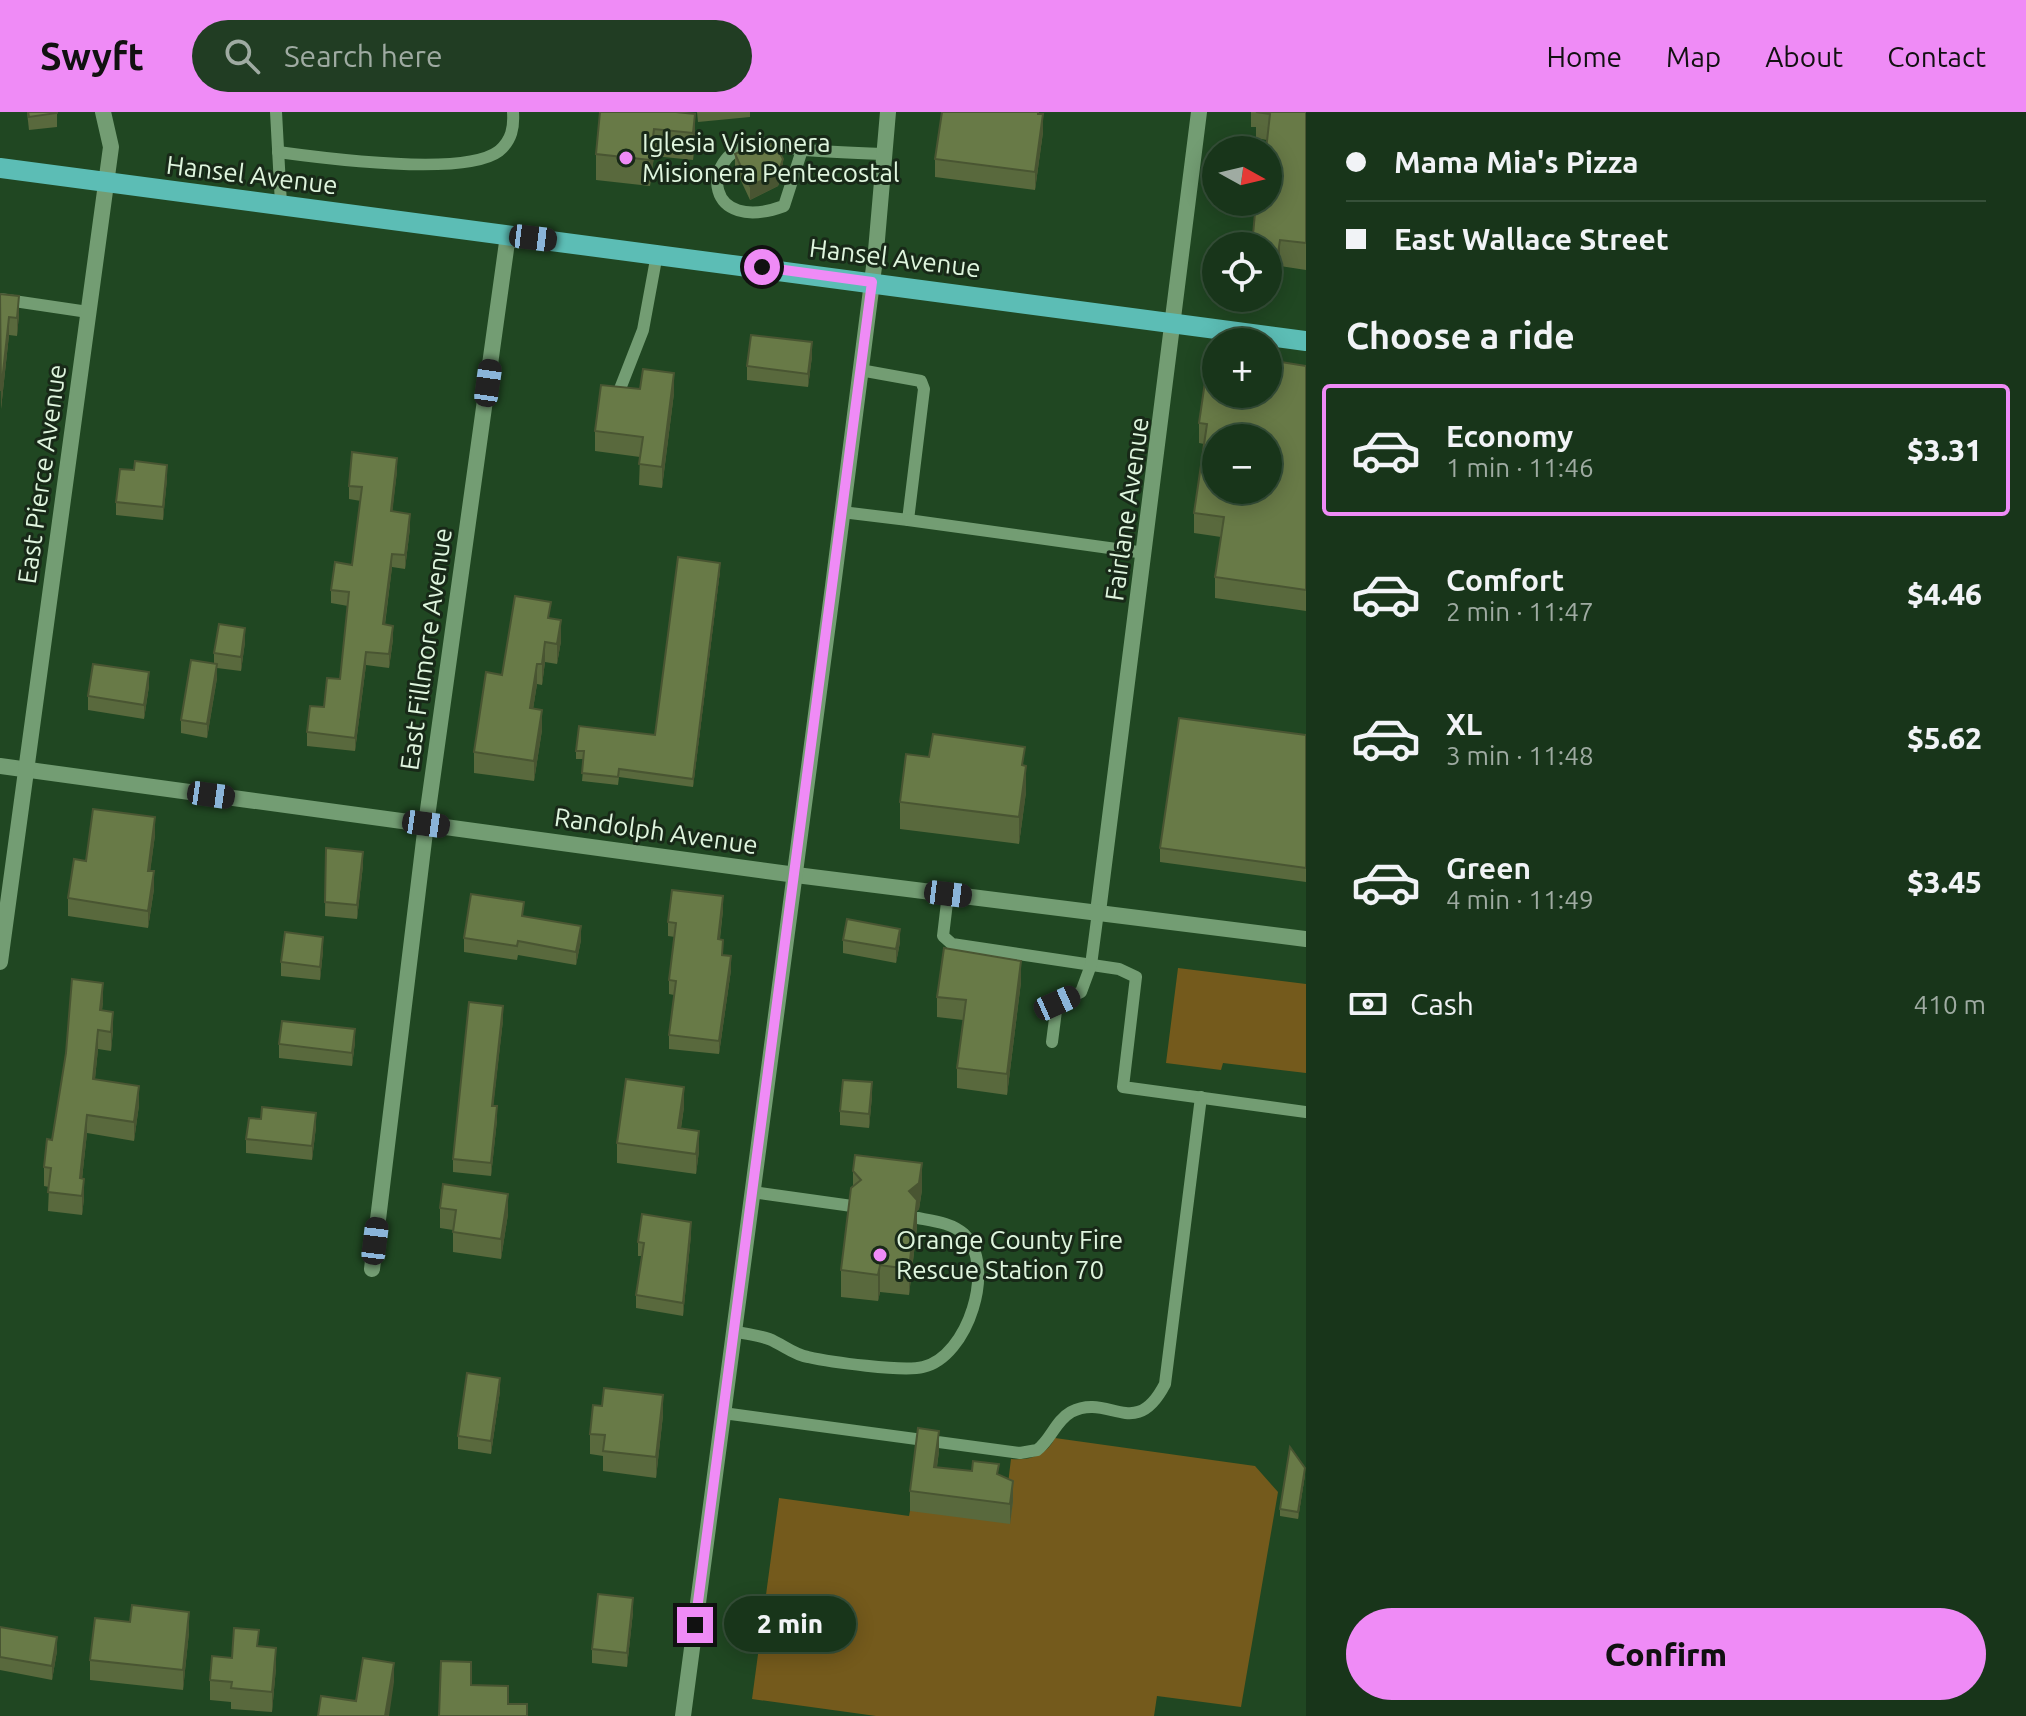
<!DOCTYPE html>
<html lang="en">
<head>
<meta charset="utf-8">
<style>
  body { margin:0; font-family:Ubuntu,sans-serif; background:#213d23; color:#f1f3f6; height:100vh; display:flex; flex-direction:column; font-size:30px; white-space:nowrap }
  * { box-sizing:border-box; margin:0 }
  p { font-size:26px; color:#9faba2 }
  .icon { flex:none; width:44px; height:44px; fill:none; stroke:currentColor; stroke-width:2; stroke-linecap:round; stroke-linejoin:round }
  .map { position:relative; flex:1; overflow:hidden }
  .panel { display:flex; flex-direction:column; background:#18351a; width:720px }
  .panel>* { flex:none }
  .guide { display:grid; align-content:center; height:176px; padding:0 40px; background:#18351a }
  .needle { width:52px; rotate:98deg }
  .fabs { position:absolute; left:1202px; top:24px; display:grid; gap:16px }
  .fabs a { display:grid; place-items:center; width:80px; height:80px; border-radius:50%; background:#18351a; box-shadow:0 4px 20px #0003,0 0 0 2px #365039; font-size:40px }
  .end { position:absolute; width:36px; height:36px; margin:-18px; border:10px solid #ef8bf6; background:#111; box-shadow:0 0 0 4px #111 }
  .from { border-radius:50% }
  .bubble { position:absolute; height:56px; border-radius:28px; background:#18351a; box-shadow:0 4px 20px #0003,0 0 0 2px #365039; font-size:26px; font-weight:800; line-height:56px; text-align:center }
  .car { position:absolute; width:24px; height:48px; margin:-24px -12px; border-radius:10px; box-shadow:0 0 6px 2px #0007; background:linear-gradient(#222 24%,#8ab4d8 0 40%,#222 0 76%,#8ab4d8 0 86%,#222 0) }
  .guide b { display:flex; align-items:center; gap:28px; height:76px; font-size:30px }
  .guide b+b { border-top:2px solid #365039 }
  .guide i { width:20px; height:20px; background:#f1f3f6 }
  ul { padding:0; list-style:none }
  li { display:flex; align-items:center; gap:24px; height:132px; margin:0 16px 12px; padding:0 24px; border:4px solid transparent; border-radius:8px }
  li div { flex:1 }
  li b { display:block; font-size:30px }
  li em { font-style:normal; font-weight:800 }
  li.selected { border-color:#ef8bf6 }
  li>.icon { width:72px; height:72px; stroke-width:1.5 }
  h2 { padding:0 40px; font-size:36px; line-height:96px }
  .pay { display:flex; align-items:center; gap:20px; height:88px; padding:0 40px; font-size:30px }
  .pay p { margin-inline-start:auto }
  .primary-button { display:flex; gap:16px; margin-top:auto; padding:16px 40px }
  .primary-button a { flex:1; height:92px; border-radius:48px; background:#ef8bf6; color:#111; font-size:32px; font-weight:800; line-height:92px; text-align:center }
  header { display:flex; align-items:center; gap:48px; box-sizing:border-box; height:112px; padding:0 40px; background:#ef8bf6; color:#111 }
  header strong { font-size:38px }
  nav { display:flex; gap:44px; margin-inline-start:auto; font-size:28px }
  .search { width:560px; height:72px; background:#213d23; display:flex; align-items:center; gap:20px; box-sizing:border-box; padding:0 28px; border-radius:44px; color:#9faba2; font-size:30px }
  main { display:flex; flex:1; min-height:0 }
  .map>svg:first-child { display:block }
</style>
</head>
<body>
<header>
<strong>Swyft</strong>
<div class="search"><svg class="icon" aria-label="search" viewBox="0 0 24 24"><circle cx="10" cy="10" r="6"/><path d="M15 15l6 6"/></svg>Search here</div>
<nav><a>Home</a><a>Map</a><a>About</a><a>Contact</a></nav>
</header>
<main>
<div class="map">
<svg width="1306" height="1604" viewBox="0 0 1306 1604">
  <rect width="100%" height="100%" fill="#204722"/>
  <!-- green -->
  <g fill="#745a1c">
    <polygon points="1178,856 1306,872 1306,961 1223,951 1221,958 1166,951"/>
    <path d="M 1055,1326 L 1255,1354 L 1278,1380 L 1241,1595 L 1157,1584 L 1154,1604 L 876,1604 L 752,1587 L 779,1386 L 909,1404 L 910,1399 L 1006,1388 L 1011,1347 C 1029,1349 1047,1343 1055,1326 Z"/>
  </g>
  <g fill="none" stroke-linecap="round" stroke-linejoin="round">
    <!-- service -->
    <g stroke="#739d73" stroke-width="12">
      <polyline points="276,0 281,92"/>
      <path d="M 802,38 L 784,94 C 705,123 699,45 751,32 C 768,28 788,37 805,38 C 832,40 859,41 885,42"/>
      <path d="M 278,40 C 322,46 465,65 499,39 C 512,28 514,15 513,0"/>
      <polyline points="0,187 88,200"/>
      <polyline points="618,282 643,218 657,142"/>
      <polyline points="842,400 908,408 924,277 921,269 860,258"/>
      <polyline points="908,408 1145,441"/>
      <polyline points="948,782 943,824 952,832 1119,857 1136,865 1123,975 1306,1000"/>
      <polyline points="1052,930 1057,891 1081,880 1091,853 1098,800"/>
      <polyline points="752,1080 852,1094"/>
      <path d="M 733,1219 C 745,1222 758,1223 769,1227 C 782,1232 794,1243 808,1245 C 830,1250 903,1260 923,1255 C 968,1245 997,1154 964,1122 C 952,1111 934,1109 918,1106"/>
      <path d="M 723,1301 L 1020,1341 L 1037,1338 C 1051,1328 1055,1309 1071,1300 C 1109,1280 1135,1330 1165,1272 L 1201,985"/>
    </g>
    <!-- minor -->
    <g stroke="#739d73" stroke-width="16">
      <polyline points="0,654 796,763"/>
      <polyline points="1098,800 1199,0"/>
      <polyline points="0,850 111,35 103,0"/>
      <polyline points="372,1157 426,712 508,123"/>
    </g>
    <!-- tertiary -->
    <g stroke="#739d73" stroke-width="16">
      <polyline points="796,763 1306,827"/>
      <polyline points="683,1604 833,474 876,139 888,0"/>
    </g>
    <!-- primary -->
    <polyline stroke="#5cbdb5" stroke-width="20" points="0,56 1306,229"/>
  </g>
  <!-- wall -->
  <g fill="#59693d">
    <polygon points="27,0 57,0 57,15 29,18"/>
    <polygon points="600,0 695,2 695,29 693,48 654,44 650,74 596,68 596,42"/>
    <polygon points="697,0 750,0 750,5 698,10"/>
    <polygon points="1251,0 1306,0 1306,158 1280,154 1277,175 1268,174 1267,28 1256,26 1256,15 1251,15"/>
    <polygon points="1040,2 1043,20 1035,78 935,65 935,47"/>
    <polygon points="735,42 783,61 778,74 750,88 735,56"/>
    <polygon points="0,182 19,202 17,224 9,223 1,297"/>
    <polygon points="812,244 808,275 747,268 747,254"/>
    <polygon points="1306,254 1306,499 1215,486 1215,465 1221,425 1194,421 1194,401 1204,332 1199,331 1199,311 1216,282"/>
    <polygon points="674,281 662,376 639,373 640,345 595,339 595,319"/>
    <polygon points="397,359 392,400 410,416 405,457 392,455 385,513 393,527 389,556 366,553 355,639 307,634 307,620 324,595 340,567 348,494 331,491 331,478 352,453 361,389 349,387 349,374"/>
    <polygon points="167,367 163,408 116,403 116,390"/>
    <polygon points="720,459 693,675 619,665 618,673 582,669 584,647 576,647 576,639 655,623"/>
    <polygon points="551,507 561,529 557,552 545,550 542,573 537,572 533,597 542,618 534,669 474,661 474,640"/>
    <polygon points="245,530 241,559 217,556 217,566 207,626 181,621 181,608 214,551 214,541"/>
    <polygon points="149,574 144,607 88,598 88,584"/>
    <polygon points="1306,623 1306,770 1160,750 1160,736"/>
    <polygon points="929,645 1025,654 1026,680 1019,732 900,717 900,690"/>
    <polygon points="155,723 150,759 154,777 148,816 68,804 68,786 86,749"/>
    <polygon points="326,736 363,753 357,807 325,804"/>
    <polygon points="723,798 720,827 723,843 731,858 719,942 669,937 669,923 674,883 669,882 669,868 675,825 668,824 668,810"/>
    <polygon points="524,804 581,828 576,853 518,843 517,848 464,840 464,826"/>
    <polygon points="843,828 900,830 896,851 843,841"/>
    <polygon points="323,839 320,868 281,864 281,850"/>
    <polygon points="1021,870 1007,983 957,976 957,956 963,908 937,905 937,885"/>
    <polygon points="103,889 102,898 113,918 111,939 98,937 95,967 139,993 134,1029 87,1021 82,1067 84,1086 82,1103 48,1099 49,1075 44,1074 44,1055 52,1028"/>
    <polygon points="503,908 493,994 497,1008 491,1064 453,1060 453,1047"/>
    <polygon points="355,930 352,954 279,946 279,932"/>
    <polygon points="872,984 869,1016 840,1013 840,999"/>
    <polygon points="684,995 681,1016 699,1039 696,1062 617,1051 617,1031"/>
    <polygon points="316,1015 312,1048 246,1041 246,1027"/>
    <polygon points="853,1059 922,1078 919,1097 917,1099 917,1115 909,1183 880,1180 878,1189 841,1185 841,1158 853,1074"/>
    <polygon points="440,1096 508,1102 501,1147 453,1140 453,1118 440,1116"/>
    <polygon points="691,1123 683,1204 636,1196 636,1183 642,1144 638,1144 638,1130"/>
    <polygon points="500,1279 491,1342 458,1337 458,1324"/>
    <polygon points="663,1303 656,1366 603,1359 603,1344 590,1342 590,1322"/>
    <polygon points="939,1339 937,1355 1013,1389 1010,1412 910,1399 910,1379"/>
    <polygon points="1305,1363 1298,1407 1280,1404 1280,1397"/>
    <polygon points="633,1500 627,1555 592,1551 592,1537"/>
    <polygon points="0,1515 57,1539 52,1568 0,1558"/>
    <polygon points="189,1520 183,1578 90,1568 90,1548"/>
    <polygon points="259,1535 276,1556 272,1600 231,1597 231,1590 210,1588 210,1568 232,1546"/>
  </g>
  <!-- shaded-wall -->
  <g fill="#495532">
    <polygon points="695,2 695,29 693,48 693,21"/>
    <polygon points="1043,2 1043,20 1035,78 1035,60"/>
    <polygon points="654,17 654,44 650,74 650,48"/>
    <polygon points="783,47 783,61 778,74 750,88 750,74"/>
    <polygon points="1280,128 1280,154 1277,175 1277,148"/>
    <polygon points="19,184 19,202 17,224 17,206"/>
    <polygon points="9,205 9,223 1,297 1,279"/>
    <polygon points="812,230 812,244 808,275 808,262"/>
    <polygon points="674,261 674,281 662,376 662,355"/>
    <polygon points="397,346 397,359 391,413 391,399"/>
    <polygon points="167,353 167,367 163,408 163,395"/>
    <polygon points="410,402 410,416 405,457 405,443"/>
    <polygon points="392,442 392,455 383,526 383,512"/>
    <polygon points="720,451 720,459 693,675 693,667"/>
    <polygon points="561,508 561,529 557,552 557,532"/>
    <polygon points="393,514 393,527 389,556 389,542"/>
    <polygon points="245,516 245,530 241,559 241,545"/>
    <polygon points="545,530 545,550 542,573 542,552"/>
    <polygon points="366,540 366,553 355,639 355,626"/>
    <polygon points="217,552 217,566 207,626 207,612"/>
    <polygon points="537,552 537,572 530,616 530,596"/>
    <polygon points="149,560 149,574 144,607 144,593"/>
    <polygon points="542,598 542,618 534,669 534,649"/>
    <polygon points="1026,654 1026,680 1019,732 1019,705"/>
    <polygon points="155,705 155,723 148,776 148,759"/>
    <polygon points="363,740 363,753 357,807 357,793"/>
    <polygon points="154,759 154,777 148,816 148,799"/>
    <polygon points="723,784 723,798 718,841 718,827"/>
    <polygon points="581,814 581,828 576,853 576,840"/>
    <polygon points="900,817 900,830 896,851 896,837"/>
    <polygon points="323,825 323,839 320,868 320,855"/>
    <polygon points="731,844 731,858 719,942 719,929"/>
    <polygon points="1021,849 1021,870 1007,983 1007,962"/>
    <polygon points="103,871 103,889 100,917 100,898"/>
    <polygon points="503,894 503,908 492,1007 492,994"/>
    <polygon points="113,900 113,918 111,939 111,920"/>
    <polygon points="355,917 355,930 352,954 352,941"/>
    <polygon points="98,918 98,937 93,986 93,967"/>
    <polygon points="872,970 872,984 869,1016 869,1002"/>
    <polygon points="139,974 139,993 134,1029 134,1010"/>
    <polygon points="684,975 684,995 678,1036 678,1016"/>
    <polygon points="497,994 497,1008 491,1064 491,1051"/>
    <polygon points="316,1001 316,1015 312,1048 312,1034"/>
    <polygon points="87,1003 87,1021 80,1085 80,1066"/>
    <polygon points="699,1019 699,1039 696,1062 696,1042"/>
    <polygon points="922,1051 922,1078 919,1097 917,1099 917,1115 909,1183 909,1079"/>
    <polygon points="84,1067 84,1086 82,1103 82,1084"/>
    <polygon points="508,1082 508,1102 501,1147 501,1127"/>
    <polygon points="691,1110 691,1123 683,1204 683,1191"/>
    <polygon points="880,1153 880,1180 878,1189 878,1163"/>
    <polygon points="500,1266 500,1279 491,1342 491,1329"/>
    <polygon points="663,1283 663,1303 656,1366 656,1345"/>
    <polygon points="939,1319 939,1339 934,1375 934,1355"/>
    <polygon points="1305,1356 1305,1363 1298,1407 1298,1400"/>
    <polygon points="1013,1369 1013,1389 1010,1412 1010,1392"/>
    <polygon points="633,1486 633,1500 627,1555 627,1541"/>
    <polygon points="189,1500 189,1520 183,1578 183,1558"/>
    <polygon points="57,1525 57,1539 52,1568 52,1554"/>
    <polygon points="276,1536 276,1556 272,1600 272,1580"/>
    <polygon points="394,1551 394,1570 389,1604 385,1604"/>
  </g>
  <!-- building -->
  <g fill="#687a47" stroke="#495532" stroke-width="2" fill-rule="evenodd">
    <polygon points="28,0 57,0 57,1 29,5"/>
    <polygon points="600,0 676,0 695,2 693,21 654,17 650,48 596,42"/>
    <polygon points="942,0 1038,0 1038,2 1043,2 1035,60 935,47"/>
    <polygon points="1256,0 1306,0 1306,131 1280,128 1277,148 1268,147 1268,134 1252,134 1256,90 1268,90 1268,38 1266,38 1270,2"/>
    <polygon points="762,28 776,34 783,47 778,61 750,74 735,42"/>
    <polygon points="0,182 19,184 17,206 9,205 1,279"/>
    <polygon points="751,223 812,230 808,262 747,254"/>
    <path d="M 1268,248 L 1306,254 L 1306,478 L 1215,465 L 1224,405 L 1194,401 L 1207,312 L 1199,311 L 1206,263 L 1216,264 L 1216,282 L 1268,282 ZM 1216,326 L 1268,326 L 1268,378 L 1216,378 Z"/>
    <polygon points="643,257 674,261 662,355 639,352 643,325 595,319 601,273 640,277"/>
    <polygon points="352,340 397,346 391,399 410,402 405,443 392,442 383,512 393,514 389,542 366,540 355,626 307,620 310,594 324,595 327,566 340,567 349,480 331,478 335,450 352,453 362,375 349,374"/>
    <polygon points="135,349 167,353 163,395 116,390 120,357 134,358"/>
    <polygon points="678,445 720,451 693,667 619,657 618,665 582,661 584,639 576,639 579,614 655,623"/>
    <polygon points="515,484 551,490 548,506 561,508 557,532 545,530 542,552 537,552 530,596 542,598 534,649 474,640 486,560 502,563"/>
    <polygon points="219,512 245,516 241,545 214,541"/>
    <polygon points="191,548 217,552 207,612 181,608"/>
    <polygon points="93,552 149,560 144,593 88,584"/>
    <polygon points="1179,606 1306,623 1306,756 1160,736"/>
    <polygon points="933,622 1025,635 1022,653 1026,654 1019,705 900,690 906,642 929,645"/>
    <polygon points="93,697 155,705 148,759 154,759 148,799 68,786 74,747 86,749"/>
    <polygon points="326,736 363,740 357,793 325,790"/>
    <polygon points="672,778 723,784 718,827 723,828 722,843 731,844 719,929 669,923 676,869 669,868 676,811 668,810"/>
    <polygon points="471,782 524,790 522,804 581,814 576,840 518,829 517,834 464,826"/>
    <polygon points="847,807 900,817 896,837 843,828"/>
    <polygon points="285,820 323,825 320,855 281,850"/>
    <polygon points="944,836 1021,849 1007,962 957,956 966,888 937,885"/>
    <polygon points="72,867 103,871 100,898 113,900 111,920 98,918 93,967 139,974 134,1010 87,1003 80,1066 84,1067 82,1084 48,1080 51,1056 44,1055 47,1027 52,1028 66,941"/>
    <polygon points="469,890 503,894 492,994 497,994 491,1051 453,1047"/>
    <polygon points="282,909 355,917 352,941 279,932"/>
    <polygon points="626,967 684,975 678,1016 699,1019 696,1042 617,1031"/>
    <polygon points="843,968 872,970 869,1002 840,999"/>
    <polygon points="262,995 316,1001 312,1034 246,1027 249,1006 261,1007"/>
    <polygon points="855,1043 922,1051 919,1071 909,1079 917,1088 909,1157 880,1153 878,1163 841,1158 851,1076 861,1068 853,1059"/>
    <polygon points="443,1072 508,1082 501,1127 453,1120 456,1098 440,1096"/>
    <polygon points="642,1102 691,1110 683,1191 636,1183 644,1131 638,1130"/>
    <polygon points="467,1261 500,1266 491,1329 458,1324"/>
    <polygon points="604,1276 663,1283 656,1345 603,1339 605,1323 590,1322 593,1293 602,1294"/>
    <polygon points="918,1316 939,1319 934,1355 972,1359 973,1349 999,1352 997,1362 1013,1369 1010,1392 910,1379"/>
    <polygon points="1290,1335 1305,1356 1298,1400 1280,1397"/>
    <polygon points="598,1482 633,1486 627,1541 592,1537"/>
    <polygon points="132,1493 189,1500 183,1558 90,1548 95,1506 130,1510"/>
    <polygon points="0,1515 57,1525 52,1554 0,1545"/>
    <polygon points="234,1516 259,1518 257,1534 276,1536 272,1580 231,1576 232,1570 210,1568 212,1544 232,1546"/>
    <polygon points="363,1546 394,1551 385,1604 318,1604 321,1584 356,1589"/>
    <polygon points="441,1549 471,1550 471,1573 508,1574 508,1592 527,1592 527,1604 439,1604"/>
  </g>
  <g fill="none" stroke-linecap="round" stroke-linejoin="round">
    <!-- route -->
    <polyline stroke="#ef8bf6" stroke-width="10" points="695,1513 872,170 762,155"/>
  </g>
  <!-- markers -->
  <g fill="#ef8bf6" stroke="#182918" stroke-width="3">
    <circle cx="626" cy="46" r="8"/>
    <circle cx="880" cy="1143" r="8"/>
  </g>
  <g text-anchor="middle" stroke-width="6" stroke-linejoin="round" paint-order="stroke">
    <!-- poi labels -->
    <g font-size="26" fill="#dff5de" stroke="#182918" text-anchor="start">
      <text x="642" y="40">Iglesia Visionera<tspan x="642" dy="30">Misionera Pentecostal</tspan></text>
      <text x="896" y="1137">Orange County Fire<tspan x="896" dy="30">Rescue Station 70</tspan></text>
    </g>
    <!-- street labels -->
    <g font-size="26" fill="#dff5de" stroke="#182918">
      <text transform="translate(252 63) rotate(7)" y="9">Hansel Avenue</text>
      <text transform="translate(895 146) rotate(7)" y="9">Hansel Avenue</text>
      <text transform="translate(42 362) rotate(-82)" y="9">East Pierce Avenue</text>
      <text transform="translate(1127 397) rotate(-82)" y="9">Fairlane Avenue</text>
      <text transform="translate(426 537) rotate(-82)" y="9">East Fillmore Avenue</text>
      <text transform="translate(656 719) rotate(8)" y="9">Randolph Avenue</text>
    </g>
  </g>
</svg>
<div class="fabs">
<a><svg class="needle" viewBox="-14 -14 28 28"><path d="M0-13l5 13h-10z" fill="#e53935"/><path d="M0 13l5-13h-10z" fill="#9faba2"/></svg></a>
<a><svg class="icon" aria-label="locate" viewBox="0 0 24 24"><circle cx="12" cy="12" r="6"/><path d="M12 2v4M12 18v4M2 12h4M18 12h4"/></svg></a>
<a>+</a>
<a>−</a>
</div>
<i class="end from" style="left:762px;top:155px"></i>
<i class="end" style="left:695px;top:1513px"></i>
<div class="bubble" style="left:724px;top:1484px;width:132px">2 min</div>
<i class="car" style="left:533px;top:126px;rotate:97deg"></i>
<i class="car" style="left:488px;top:271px;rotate:8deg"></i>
<i class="car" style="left:211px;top:683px;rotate:98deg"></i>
<i class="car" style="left:426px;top:712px;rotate:98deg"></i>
<i class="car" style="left:948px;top:782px;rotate:97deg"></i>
<i class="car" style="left:1057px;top:891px;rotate:66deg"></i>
<i class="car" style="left:375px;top:1129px;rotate:7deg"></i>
</div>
<section class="panel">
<div class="guide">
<b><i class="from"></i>Mama Mia's Pizza</b>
<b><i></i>East Wallace Street</b>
</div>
<h2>Choose a ride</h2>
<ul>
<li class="selected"><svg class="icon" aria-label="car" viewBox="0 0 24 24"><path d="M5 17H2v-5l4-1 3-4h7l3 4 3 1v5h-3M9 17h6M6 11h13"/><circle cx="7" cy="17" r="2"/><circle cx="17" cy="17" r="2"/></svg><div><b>Economy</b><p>1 min · 11:46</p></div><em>$3.31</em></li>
<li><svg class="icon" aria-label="car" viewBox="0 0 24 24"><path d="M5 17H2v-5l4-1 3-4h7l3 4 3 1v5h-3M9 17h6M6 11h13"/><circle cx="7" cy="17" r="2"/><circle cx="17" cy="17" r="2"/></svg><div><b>Comfort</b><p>2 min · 11:47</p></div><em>$4.46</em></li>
<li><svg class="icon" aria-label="car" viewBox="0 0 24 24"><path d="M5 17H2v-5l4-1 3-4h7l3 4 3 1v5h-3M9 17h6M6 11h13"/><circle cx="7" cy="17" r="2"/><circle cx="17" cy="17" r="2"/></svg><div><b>XL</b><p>3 min · 11:48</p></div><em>$5.62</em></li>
<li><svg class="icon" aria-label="car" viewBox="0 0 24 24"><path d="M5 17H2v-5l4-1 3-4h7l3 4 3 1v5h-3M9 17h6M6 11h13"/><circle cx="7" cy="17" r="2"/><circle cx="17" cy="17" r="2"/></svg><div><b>Green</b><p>4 min · 11:49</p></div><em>$3.45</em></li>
</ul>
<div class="pay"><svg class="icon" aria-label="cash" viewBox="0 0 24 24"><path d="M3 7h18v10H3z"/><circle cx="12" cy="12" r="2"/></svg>Cash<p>410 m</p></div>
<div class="primary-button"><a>Confirm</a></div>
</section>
</main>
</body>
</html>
